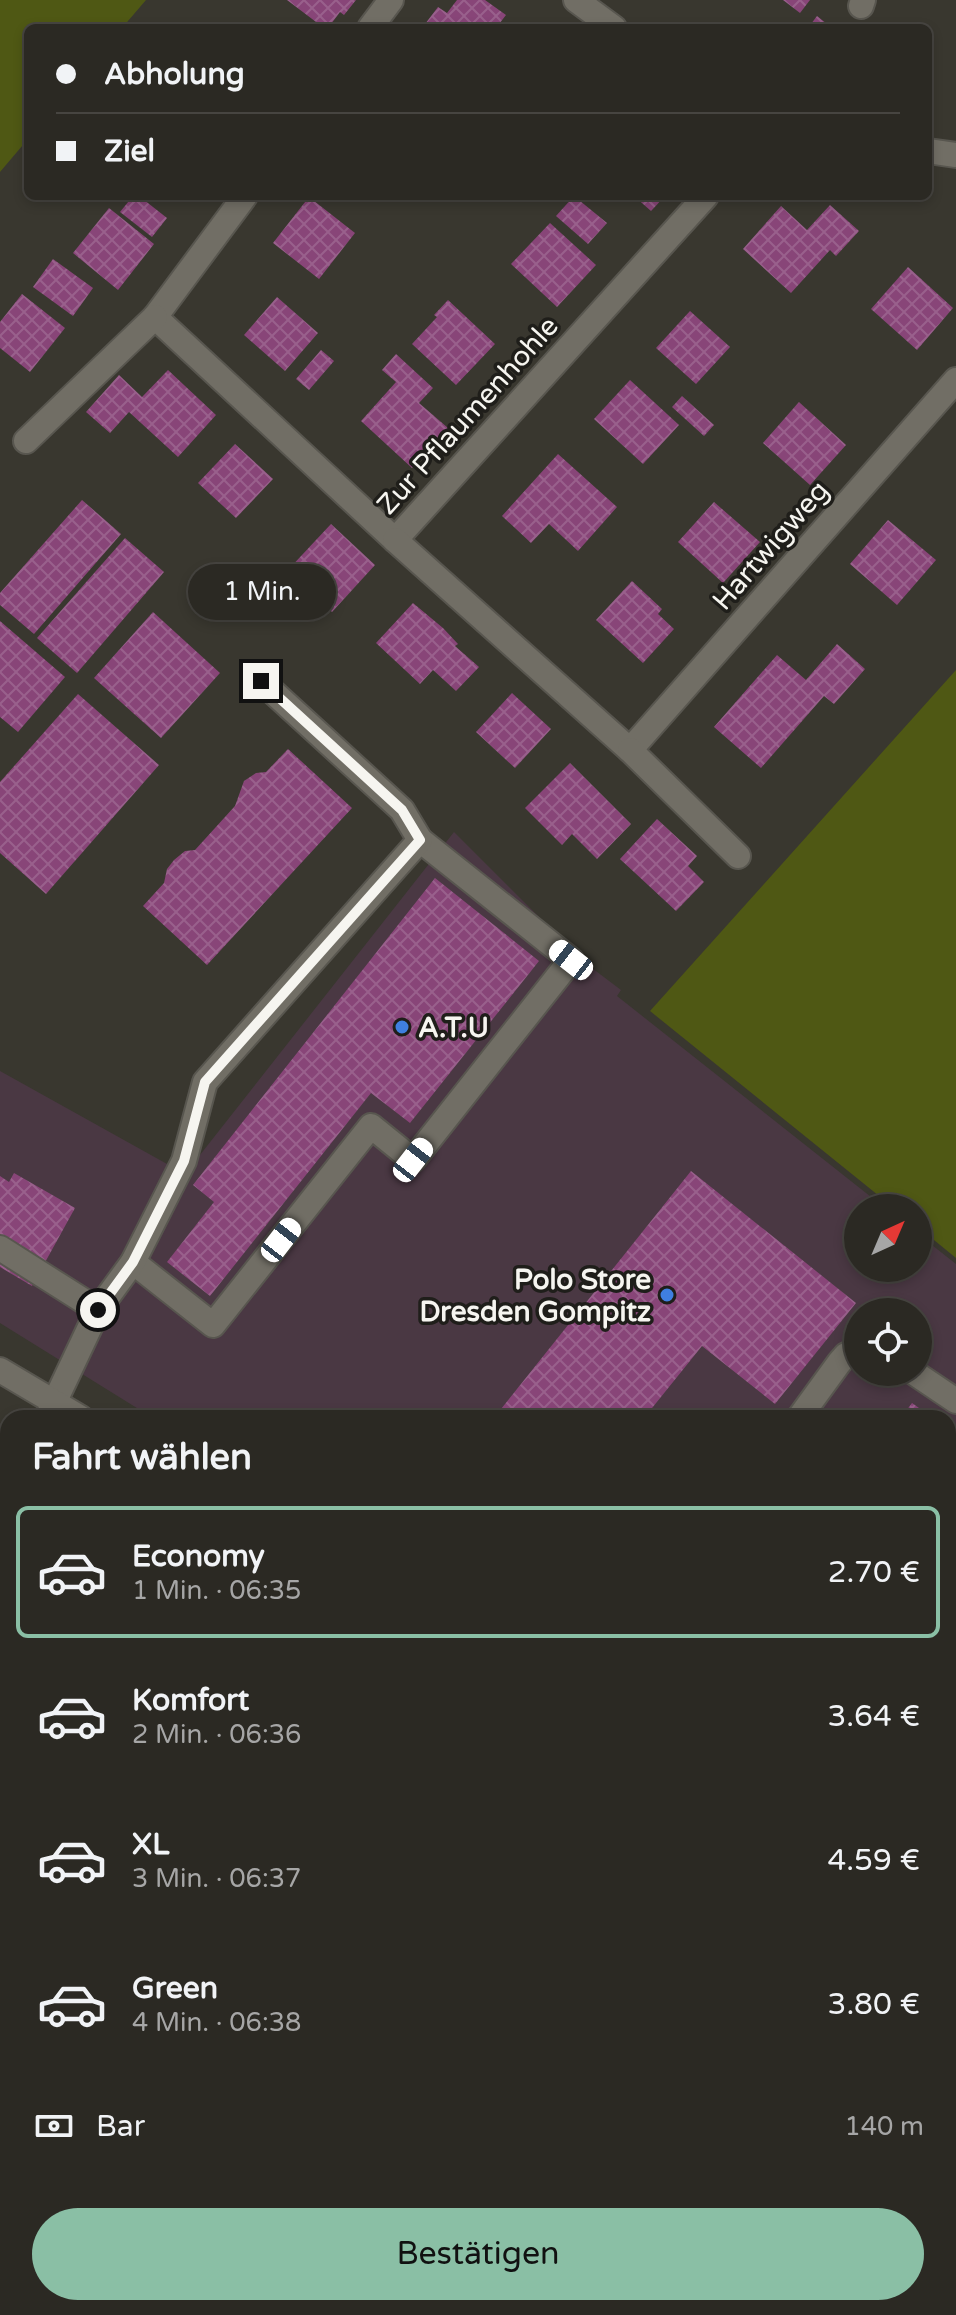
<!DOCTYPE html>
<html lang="de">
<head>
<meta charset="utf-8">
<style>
  body { margin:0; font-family:"Varela Round",sans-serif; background:#373530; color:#f1f3f6; height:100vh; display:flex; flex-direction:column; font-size:30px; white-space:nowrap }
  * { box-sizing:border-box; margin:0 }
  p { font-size:26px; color:#a6a6a6 }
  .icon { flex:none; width:44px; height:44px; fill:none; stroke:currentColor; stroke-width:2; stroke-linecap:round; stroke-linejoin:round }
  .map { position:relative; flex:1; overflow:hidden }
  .drawer { position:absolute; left:0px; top:1410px; width:956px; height:906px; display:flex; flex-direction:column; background:#2b2923; border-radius:24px 24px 0 0; box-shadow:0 4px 12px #0003,0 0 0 2px #474541 }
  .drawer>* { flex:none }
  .top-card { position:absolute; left:24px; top:24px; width:908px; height:176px; border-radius:12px; box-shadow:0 4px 12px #0003,0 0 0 2px #474541; display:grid; align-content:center; height:176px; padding:0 32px; background:#2b2923 }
  .needle { width:52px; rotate:44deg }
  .controls { position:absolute; left:844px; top:1194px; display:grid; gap:16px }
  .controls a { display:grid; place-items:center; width:88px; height:88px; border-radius:50%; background:#2b2923; box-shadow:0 4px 12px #0003,0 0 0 2px #474541; font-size:40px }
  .end { position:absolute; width:36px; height:36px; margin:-18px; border:10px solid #f6f5f0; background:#111; box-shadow:0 0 0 4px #111 }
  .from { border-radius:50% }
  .bubble { position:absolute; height:56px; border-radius:28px; background:#2b2923; box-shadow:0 4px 12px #0003,0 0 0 2px #474541; font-size:26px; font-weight:600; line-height:56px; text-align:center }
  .car { position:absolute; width:24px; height:48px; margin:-24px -12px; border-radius:10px; box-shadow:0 0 6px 2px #0007; background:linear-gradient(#fff 24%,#345 0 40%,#fff 0 76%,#345 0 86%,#fff 0) }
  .top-card b { display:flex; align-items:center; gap:28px; height:76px; font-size:30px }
  .top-card b+b { border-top:2px solid #474541 }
  .top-card i { width:20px; height:20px; background:#f1f3f6 }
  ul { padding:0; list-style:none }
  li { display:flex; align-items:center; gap:24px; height:132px; margin:0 16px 12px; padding:0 16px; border:4px solid transparent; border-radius:12px }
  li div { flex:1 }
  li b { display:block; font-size:30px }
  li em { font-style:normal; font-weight:600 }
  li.current { border-color:#8abfa5 }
  li>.icon { width:72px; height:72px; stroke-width:1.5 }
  h2 { padding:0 32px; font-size:36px; line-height:96px }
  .pay { display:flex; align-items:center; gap:20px; height:88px; padding:0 32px; font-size:30px }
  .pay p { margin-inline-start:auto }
  .primary-button { display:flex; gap:16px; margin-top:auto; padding:16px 32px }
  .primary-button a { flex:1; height:92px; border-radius:48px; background:#8abfa5; color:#111; font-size:32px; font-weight:600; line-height:92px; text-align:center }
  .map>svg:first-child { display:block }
</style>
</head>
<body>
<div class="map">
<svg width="956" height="2315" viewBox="0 0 956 2315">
  <defs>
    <pattern id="building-cross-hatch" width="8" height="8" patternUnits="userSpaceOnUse" patternTransform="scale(2)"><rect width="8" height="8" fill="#884578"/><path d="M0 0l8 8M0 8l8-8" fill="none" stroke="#99608c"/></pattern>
  </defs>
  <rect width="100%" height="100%" fill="#39372f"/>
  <!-- commercial -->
  <g fill="#4a3843" fill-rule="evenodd">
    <path d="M 454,832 L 584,962 L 621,990 L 617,996 L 885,1208 L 858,1208 L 858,1268 L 918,1268 L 918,1234 L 956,1264 L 956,1902 L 948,1897 L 948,1418 L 153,1418 L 0,1323 L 0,1071 L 185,1174 ZM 858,1312 L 918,1312 L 918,1372 L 858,1372 Z"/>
    <polygon points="0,1912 8,1916 8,2308 138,2308 135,2315 0,2315"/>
  </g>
  <!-- green -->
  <g fill="#4f5814">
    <polygon points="0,0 146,0 122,28 28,28 28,139 0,172"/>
    <polygon points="956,670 956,1258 918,1227 918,1208 894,1208 650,1011"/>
    <polygon points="0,1508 8,1512 8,1598 0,1594"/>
    <polygon points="0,1718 8,1723 8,1839 0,1836"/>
    <polygon points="948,2063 956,2067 956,2170 948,2166"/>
    <polygon points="138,2308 623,2308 629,2315 135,2315"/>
    <polygon points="649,2308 860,2308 873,2315 656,2315"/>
  </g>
  <!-- building -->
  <g fill="url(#building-cross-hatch)">
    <polygon points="287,0 356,0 344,15 340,12 328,28 324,28"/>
    <polygon points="457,0 485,0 506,15 496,28 422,28 438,7 447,13"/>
    <polygon points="783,0 810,0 800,13"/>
    <polygon points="817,16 832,28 808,28"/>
    <polygon points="133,196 139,196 167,218 152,237 120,212"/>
    <polygon points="574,196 607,223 588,244 556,216"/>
    <polygon points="634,196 665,196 651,211"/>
    <polygon points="309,197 355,233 319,279 273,243"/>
    <polygon points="830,205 859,231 836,256 830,250 791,293 743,249 781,206 807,230"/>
    <polygon points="109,208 154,244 118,290 73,253"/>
    <polygon points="550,223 596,265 557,307 511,264"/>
    <polygon points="53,259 93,288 73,316 33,287"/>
    <polygon points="908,267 953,308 917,350 871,309"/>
    <polygon points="22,294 65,328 30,372 0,348 0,322"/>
    <polygon points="277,297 318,333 285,371 244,335"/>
    <polygon points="448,300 495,344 456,385 412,344 437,317 434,315"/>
    <polygon points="690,311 730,347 696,384 656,348"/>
    <polygon points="321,350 334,361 309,390 296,379"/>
    <polygon points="396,354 433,388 419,403 448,428 412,468 361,421 396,382 382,370"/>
    <polygon points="168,370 216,415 178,457 129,412 110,433 86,412 119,375 142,397"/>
    <polygon points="630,380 679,425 643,464 594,419"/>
    <polygon points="682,396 714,425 704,436 672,407"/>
    <polygon points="799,402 846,445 810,485 763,443"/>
    <polygon points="235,444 273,479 236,518 198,483"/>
    <polygon points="558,454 617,507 578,551 549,524 531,543 502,516"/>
    <polygon points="82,500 121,534 34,634 0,605 0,593"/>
    <polygon points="714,502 760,542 723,583 678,542"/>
    <polygon points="888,520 936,560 897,605 850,564"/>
    <polygon points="331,524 375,565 332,612 287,571"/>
    <polygon points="125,538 164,572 77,673 37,638"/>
    <polygon points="632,581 662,609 658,614 674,629 643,663 596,620"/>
    <polygon points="413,603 443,628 458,644 455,646 479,667 456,691 433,670 420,684 376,643"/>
    <polygon points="153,612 220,673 161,738 94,678"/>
    <polygon points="0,621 65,677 18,732 0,717"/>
    <polygon points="837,644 865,669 834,704 824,696 761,768 714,727 777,655 806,680"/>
    <polygon points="512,693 551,729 515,768 476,732"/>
    <polygon points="78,694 159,765 46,894 0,853 0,782"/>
    <polygon points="288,749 352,808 207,965 143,906 164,883 167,869 174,860 185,851 195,850 235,806 244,781 256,773 266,772"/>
    <polygon points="570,763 631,824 597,859 572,834 562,845 525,808"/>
    <polygon points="657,819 697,856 688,866 704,882 676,911 620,859"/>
    <polygon points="435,878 539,961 410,1123 371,1093 210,1296 167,1262 214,1202 193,1185"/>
    <polygon points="691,1171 856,1303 775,1404 702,1346 644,1418 633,1418 624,1411 618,1418 512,1418 501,1409"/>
    <polygon points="14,1173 75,1208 32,1286 0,1267 0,1176 9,1182"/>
    <polygon points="912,1403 933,1418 901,1418"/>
    <polygon points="948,1429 956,1435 956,1625 948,1635"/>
  </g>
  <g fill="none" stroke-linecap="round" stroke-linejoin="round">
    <!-- minor casing -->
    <g stroke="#58564f" stroke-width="28">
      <g id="minor">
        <polyline points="576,0 614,28"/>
        <polyline points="861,6 863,0"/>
        <polyline points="370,28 391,0"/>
        <polyline points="928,151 956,155"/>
        <polyline points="245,196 155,317 395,540 706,196"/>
        <polyline points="26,441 155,317"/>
        <polyline points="395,540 630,750 956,380"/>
        <polyline points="630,750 738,856"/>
        <polyline points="0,1248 98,1310 47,1418"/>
        <polyline points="133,1262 213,1325 371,1126 413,1160 571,960 420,840"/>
        <polyline points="98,1310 133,1262 184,1161 205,1082 420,840 402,810 261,681"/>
        <polyline points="0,1370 81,1418"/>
        <polyline points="913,1372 956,1401"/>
        <polyline points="799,1418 839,1363 846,1355 858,1350"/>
        <path d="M 948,1855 C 956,1806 935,1741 956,1695"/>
        <polyline points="948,1925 956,1930"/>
        <polyline points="0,1926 8,1931"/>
        <polyline points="948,2049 956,2053"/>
        <polyline points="0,2309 16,2315"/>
        <polyline points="116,2315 118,2308"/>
      </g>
    </g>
    <!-- highway casing -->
    <g stroke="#58564f" stroke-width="28">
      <g id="highway">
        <polyline points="0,1634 8,1639"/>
        <polyline points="0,1690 8,1695"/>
        <polyline points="0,1853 8,1857"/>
        <polyline points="948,2200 956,2205"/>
        <polyline points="948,2266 956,2270"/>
      </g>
    </g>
    <!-- minor -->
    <use href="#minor" stroke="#716e65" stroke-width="24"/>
    <!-- highway -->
    <use href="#highway" stroke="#f57ca0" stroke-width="24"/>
    <!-- tram -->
    <g stroke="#92908a" stroke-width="2">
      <polyline points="0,1436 8,1441"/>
      <polyline points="0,1461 8,1466"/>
      <polyline points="948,1991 956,1996"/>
      <polyline points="948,2018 956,2023"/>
    </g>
  </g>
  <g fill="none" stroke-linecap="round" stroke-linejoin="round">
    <!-- route -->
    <polyline stroke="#f6f5f0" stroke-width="10" points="98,1310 133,1262 184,1161 205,1082 420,840 402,810 261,681"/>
  </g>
  <!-- markers -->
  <g fill="#3f7fe0" stroke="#1f1e1a" stroke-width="3">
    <circle cx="402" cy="1027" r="8"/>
    <circle cx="667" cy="1295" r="8"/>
  </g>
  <g text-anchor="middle" stroke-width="7" stroke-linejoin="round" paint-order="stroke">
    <!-- street labels -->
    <g font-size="28" fill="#f6f5f0" stroke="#1f1e1a">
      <text transform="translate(467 415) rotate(-48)" y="10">Zur Pflaumenhohle</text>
      <text transform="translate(770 545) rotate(-49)" y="10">Hartwigweg</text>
    </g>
    <!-- poi labels -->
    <g font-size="28" font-weight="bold" fill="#f6f5f0" stroke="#1f1e1a" text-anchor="start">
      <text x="418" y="1037">A.T.U</text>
      <text x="651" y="1289" text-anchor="end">Polo Store<tspan x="651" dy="32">Dresden Gompitz</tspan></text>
    </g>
  </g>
</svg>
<div class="controls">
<a><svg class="needle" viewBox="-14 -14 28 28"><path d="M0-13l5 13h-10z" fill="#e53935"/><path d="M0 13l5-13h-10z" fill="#a6a6a6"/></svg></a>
<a><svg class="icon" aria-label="locate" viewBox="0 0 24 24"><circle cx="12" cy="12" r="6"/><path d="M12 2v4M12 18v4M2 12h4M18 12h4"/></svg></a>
</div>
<i class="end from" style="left:98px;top:1310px"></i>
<i class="end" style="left:261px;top:681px"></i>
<div class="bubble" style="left:188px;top:564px;width:148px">1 Min.</div>
<i class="car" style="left:571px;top:960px;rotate:308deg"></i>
<i class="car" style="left:413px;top:1160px;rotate:38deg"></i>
<i class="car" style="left:281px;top:1240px;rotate:38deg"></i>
<div class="top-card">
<b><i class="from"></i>Abholung</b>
<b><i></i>Ziel</b>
</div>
<section class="drawer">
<h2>Fahrt wählen</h2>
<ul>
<li class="current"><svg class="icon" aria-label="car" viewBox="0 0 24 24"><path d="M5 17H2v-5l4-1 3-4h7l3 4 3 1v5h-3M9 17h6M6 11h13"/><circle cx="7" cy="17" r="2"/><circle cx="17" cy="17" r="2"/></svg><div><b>Economy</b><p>1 Min. · 06:35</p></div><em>2.70 €</em></li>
<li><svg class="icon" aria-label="car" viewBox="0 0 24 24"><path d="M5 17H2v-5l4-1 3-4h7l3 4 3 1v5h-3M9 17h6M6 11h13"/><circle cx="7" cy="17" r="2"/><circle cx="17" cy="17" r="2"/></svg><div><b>Komfort</b><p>2 Min. · 06:36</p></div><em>3.64 €</em></li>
<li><svg class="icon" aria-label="car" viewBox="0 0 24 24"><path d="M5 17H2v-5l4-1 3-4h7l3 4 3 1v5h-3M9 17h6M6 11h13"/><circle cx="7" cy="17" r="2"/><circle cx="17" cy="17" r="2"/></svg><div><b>XL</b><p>3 Min. · 06:37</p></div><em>4.59 €</em></li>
<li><svg class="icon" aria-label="car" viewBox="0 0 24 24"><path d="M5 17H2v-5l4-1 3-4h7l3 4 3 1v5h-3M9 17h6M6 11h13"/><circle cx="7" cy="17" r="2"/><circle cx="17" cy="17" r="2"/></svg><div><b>Green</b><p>4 Min. · 06:38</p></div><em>3.80 €</em></li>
</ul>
<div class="pay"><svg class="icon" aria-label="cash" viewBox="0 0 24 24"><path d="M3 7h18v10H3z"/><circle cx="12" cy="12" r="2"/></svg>Bar<p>140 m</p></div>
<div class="primary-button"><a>Bestätigen</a></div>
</section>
</div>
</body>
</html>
